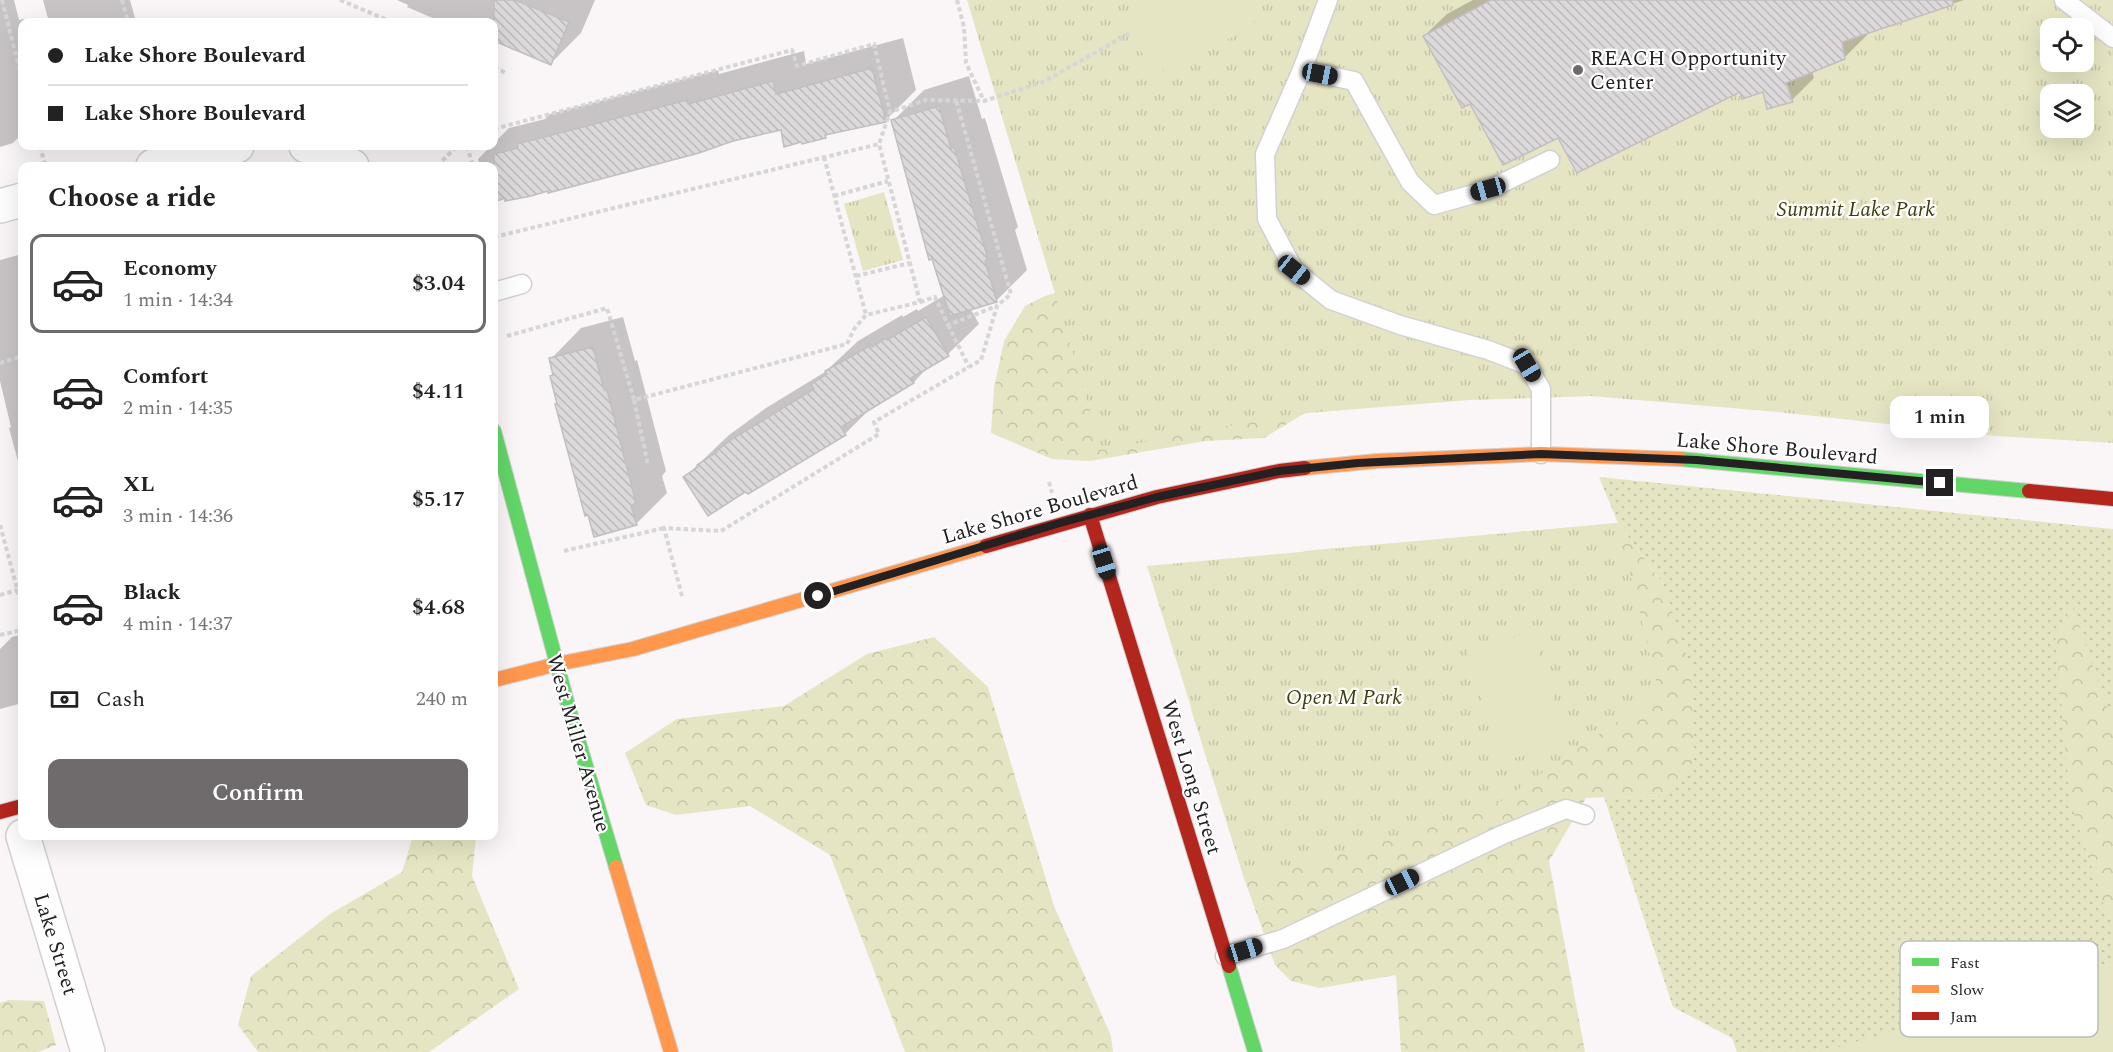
<!DOCTYPE html>
<html lang="en">
<head>
<meta charset="utf-8">
<style>
  body { margin:0; font-family:Spectral,serif; background:#f2f2f2; color:#222; height:100vh; display:flex; flex-direction:column; font-size:22px; white-space:nowrap }
  * { box-sizing:border-box; margin:0 }
  p { font-size:20px; color:#767676 }
  .icon { flex:none; width:33px; height:33px; fill:none; stroke:currentColor; stroke-width:2; stroke-linecap:round; stroke-linejoin:round }
  .map { position:relative; flex:1; overflow:hidden }
  .sheet { position:absolute; left:18px; top:162px; width:480px; height:678px; display:flex; flex-direction:column; background:#fff; border-radius:12px; box-shadow:0 6px 24px #0002 }
  .sheet>* { flex:none }
  .banner { position:absolute; left:18px; top:18px; width:480px; height:132px; border-radius:12px; box-shadow:0 6px 24px #0002; display:grid; align-content:center; height:132px; padding:0 30px; background:#fff }
  .tools { position:absolute; left:2040px; top:18px; display:grid; gap:12px }
  .tools a { display:grid; place-items:center; width:54px; height:54px; border-radius:12px; background:#fff; box-shadow:0 6px 24px #0002; font-size:30px }
  .end { position:absolute; width:27px; height:27px; margin:-14px; border:8px solid #242122; background:#fff; box-shadow:0 0 0 3px #fff }
  .from { border-radius:50% }
  .bubble { position:absolute; height:42px; border-radius:12px; background:#fff; box-shadow:0 6px 24px #0002; font-size:20px; font-weight:600; line-height:42px; text-align:center }
  .car { position:absolute; width:18px; height:36px; margin:-18px -9px; border-radius:8px; box-shadow:0 0 4px 2px #0007; background:linear-gradient(#222 24%,#8ab4d8 0 40%,#222 0 76%,#8ab4d8 0 86%,#222 0) }
  .banner b { display:flex; align-items:center; gap:21px; height:57px; font-size:22px }
  .banner b+b { border-top:2px solid #e0e0e0 }
  .banner i { width:15px; height:15px; background:#222 }
  ul { padding:0; list-style:none }
  li { display:flex; align-items:center; gap:18px; height:99px; margin:0 12px 9px; padding:0 18px; border:3px solid transparent; border-radius:12px }
  li div { flex:1 }
  li b { display:block; font-size:22px }
  li em { font-style:normal; font-weight:600 }
  li.selected { border-color:#6f6b6d }
  li>.icon { width:54px; height:54px; stroke-width:1.5 }
  h2 { padding:0 30px; font-size:27px; line-height:72px }
  .pay { display:flex; align-items:center; gap:15px; height:66px; padding:0 30px; font-size:22px }
  .pay p { margin-inline-start:auto }
  .primary-button { display:flex; gap:12px; margin-top:auto; padding:12px 30px }
  .primary-button a { flex:1; height:69px; border-radius:12px; background:#6f6b6d; color:#fff; font-size:24px; font-weight:600; line-height:69px; text-align:center }
  .map>svg:first-child { display:block }
</style>
</head>
<body>
<div class="map">
<svg width="2113" height="1052" viewBox="0 0 2113 1052">
  <defs>
    <pattern id="grass-dots" width="8" height="8" patternUnits="userSpaceOnUse" patternTransform="scale(1.5)"><rect width="8" height="8" fill="#e6e5c3"/><path d="M2 2h.1M6 6h.1" fill="none" stroke="#c5c4a7" stroke-width="1.8" stroke-linecap="round"/></pattern>
    <pattern id="forest-crowns" width="20" height="18" patternUnits="userSpaceOnUse" patternTransform="scale(1.5)"><rect width="20" height="18" fill="#e6e5c3"/><path d="M2 6a3 3 0 1 1 6 0M12 15a3 3 0 1 1 6 0" fill="none" stroke="#c5c4a7"/></pattern>
    <pattern id="park-tufts" width="24" height="20" patternUnits="userSpaceOnUse" patternTransform="scale(1.5)"><rect width="24" height="20" fill="#e6e5c3"/><path d="M3 7l-1-3M5 7V3M7 7l1-3M15 17l-1-3M17 17v-4M19 17l1-3" fill="none" stroke="#c5c4a7"/></pattern>
    <pattern id="building-back-hatch" width="6" height="6" patternUnits="userSpaceOnUse" patternTransform="scale(1.5)"><rect width="6" height="6" fill="#dcd9da"/><path d="M-1 5l2 2M0 0l6 6M5-1l2 2" fill="none" stroke="#bdbabb"/></pattern>
  </defs>
  <rect width="100%" height="100%" fill="#faf5f7"/>
  <!-- grass -->
  <polygon fill="url(#grass-dots)" points="1599,477 2113,529 2113,1052 1737,1052 1732,1038 1673,1007 1604,797 1666,795 1663,584 1618,523"/>
  <!-- forest -->
  <g fill="url(#forest-crowns)">
    <polygon points="1076,287 1305,413 1264,438 1206,441 1090,461 1052,459 991,433 994,388 1004,341 1025,306 1045,296"/>
    <polygon points="1618,523 1663,584 1691,669 1694,761 1666,795 1586,798 1549,861 1585,1052 1401,1052 1396,975 1320,988 1291,981 1275,965 1245,881 1191,709 1304,551"/>
    <polygon points="2072,605 2113,725 2113,925 2107,915 2070,801 2055,634"/>
    <polygon points="934,637 988,687 1054,906 1111,1036 1113,1052 905,1052 830,855 750,806 676,815 646,805 625,753 677,719 784,706 867,654"/>
    <polygon points="413,836 476,836 472,876 519,989 429,1052 258,1052 238,1025 251,976 330,914 402,872"/>
    <polygon points="9,1000 44,1001 56,1045 38,1052 0,1052 0,1003"/>
  </g>
  <!-- park -->
  <g fill="url(#park-tufts)" fill-rule="evenodd">
    <path d="M 967,0 L 2113,0 L 2113,443 L 1997,436 L 1778,412 L 1591,396 L 1470,400 L 1295,414 L 1102,450 ZM 2050,28 L 2084,28 L 2084,62 L 2050,62 ZM 2050,94 L 2084,94 L 2084,128 L 2050,128 Z"/>
    <polygon points="884,192 903,260 863,271 844,204"/>
    <polygon points="1618,523 1659,693 1488,810 1245,881 1147,566"/>
  </g>
  <!-- pitch -->
  <g fill="#e6e5c3">
    <polygon points="1154,0 1244,0 1256,26 1152,75 1124,14"/>
    <polygon points="1533,631 1566,743 1500,762 1467,651"/>
    <polygon points="2113,967 2113,1052 1831,1052 1831,1049"/>
  </g>
  <!-- shadow -->
  <g fill="#0003">
    <polygon points="0,0 14,0 19,20 24,19 25,22 22,22 22,134 13,143 0,147"/>
    <polygon points="43,0 130,0 136,22 49,22"/>
    <polygon points="397,0 595,0 581,33 550,64 494,39 494,22 442,22 407,7 408,5"/>
    <polygon points="1473,0 1964,0 1867,32 1867,35 1844,58 1812,71 1814,78 1792,100 1764,90 1741,90 1558,136 1471,102 1424,36 1447,14"/>
    <polygon points="903,38 916,90 886,120 829,133 826,136 802,143 782,128 494,200 494,166 480,166 478,159 509,128 545,119 550,114 718,70 719,74 804,51 806,64"/>
    <polygon points="969,76 982,119 985,118 1018,227 1015,230 1027,270 997,300 970,308 979,324 948,354 930,365 914,382 871,408 845,434 748,492 685,477 729,435 766,408 825,372 858,341 902,315 903,317 917,309 918,311 945,295 893,121 924,90"/>
    <polygon points="22,254 22,476 9,428 11,427 0,381 0,260"/>
    <polygon points="623,317 635,361 637,360 666,471 662,476 667,493 636,524 558,403 551,359 581,328"/>
    <polygon points="22,482 22,500 19,485"/>
    <polygon points="494,547 497,562 494,566"/>
    <polygon points="22,634 22,703 0,709 0,649 12,637"/>
  </g>
  <!-- building -->
  <g fill="url(#building-back-hatch)" stroke="#c2bfc1" stroke-width="1.5">
    <polygon points="494,0 515,0 569,22 551,65 494,41"/>
    <polygon points="1491,0 1953,0 1953,5 1842,42 1845,59 1786,83 1793,102 1767,109 1763,92 1742,99 1740,92 1577,173 1558,138 1503,165 1470,104 1462,108 1423,36"/>
    <polygon points="872,68 886,122 825,135 826,138 802,144 801,142 784,147 781,130 733,141 699,153 548,193 548,191 531,196 505,201 505,198 494,202 494,154 518,148 517,144 687,100 688,104 773,81 776,94"/>
    <polygon points="939,106 951,149 954,147 988,259 985,261 997,302 950,316 932,259 929,260 922,234 891,120"/>
    <polygon points="926,317 949,356 911,378 914,383 841,427 846,435 748,494 745,492 708,516 683,477 698,467 697,465 717,452 716,451 734,438 814,389 811,384 827,374 825,371 871,345 872,347 886,338 887,340"/>
    <polygon points="593,347 604,390 607,390 636,503 631,506 637,525 594,537 588,515 585,516 555,404 557,404 550,376 553,375 549,358"/>
  </g>
  <g fill="none" stroke-linecap="round" stroke-linejoin="round">
    <!-- lane casing -->
    <g stroke="#d3d0d2" stroke-width="21">
      <g id="lane">
        <polyline points="1328,0 1302,70 1265,154 1267,219 1294,270 1331,300 1400,325 1488,350 1527,365 1541,389 1541,454"/>
        <polyline points="2064,0 2113,38"/>
        <polyline points="1302,70 1354,81 1410,182 1434,205 1488,190 1550,160"/>
        <polyline points="494,292 522,284"/>
        <polyline points="1225,956 1283,939 1502,835 1566,809 1585,815"/>
      </g>
    </g>
    <!-- street casing -->
    <g stroke="#d3d0d2" stroke-width="36">
      <g id="street">
        <polyline points="306,146 322,150 352,166"/>
        <polyline points="153,166 237,146"/>
        <polyline points="0,206 22,200"/>
        <polyline points="23,836 88,1052"/>
      </g>
    </g>
    <!-- fast casing -->
    <g stroke="#d3d0d2" stroke-width="16">
      <g id="fast">
        <polyline points="494,431 569,709 616,867"/>
        <polyline points="1680,459 2029,491"/>
        <polyline points="1229,966 1255,1052"/>
      </g>
    </g>
    <!-- slow casing -->
    <g stroke="#d3d0d2" stroke-width="16">
      <g id="slow">
        <polyline points="1305,468 1377,461 1541,454 1680,459"/>
        <polyline points="494,680 557,664 633,649 986,546"/>
        <polyline points="616,867 671,1052"/>
      </g>
    </g>
    <!-- jam casing -->
    <g stroke="#d3d0d2" stroke-width="16">
      <g id="jam">
        <polyline points="2029,491 2113,499"/>
        <polyline points="1090,515 1229,966"/>
        <polyline points="986,546 1157,497 1279,471 1305,468"/>
        <polyline points="0,812 22,806"/>
      </g>
    </g>
    <!-- path -->
    <g stroke="#d6d6d6" stroke-width="4" stroke-dasharray="4.5 3" stroke-linecap="butt">
      <polyline points="2,0 22,79"/>
      <polyline points="122,0 128,22"/>
      <polyline points="340,0 392,22"/>
      <polyline points="957,0 964,27 966,63 984,101"/>
      <polyline points="494,67 506,73"/>
      <polyline points="494,129 792,50 797,66 874,44 890,112"/>
      <polyline points="40,146 45,165"/>
      <polyline points="467,146 473,166"/>
      <polyline points="824,157 866,315"/>
      <polyline points="437,166 457,146"/>
      <polyline points="834,196 888,181"/>
      <polyline points="494,237 879,144"/>
      <polyline points="856,276 910,263"/>
      <polyline points="920,302 935,297 948,325 997,306"/>
      <polyline points="948,325 969,367"/>
      <polyline points="507,336 607,308 634,400 847,344 854,329 866,315 920,302 879,144 890,112 926,100 984,101 1043,82 1132,32"/>
      <polyline points="0,363 22,356"/>
      <polyline points="634,400 648,465"/>
      <polyline points="1049,482 1052,493"/>
      <polyline points="0,525 22,607"/>
      <polyline points="564,551 664,528"/>
      <polyline points="0,595 18,590"/>
      <polyline points="682,596 664,528 721,531 879,434 874,422 981,360 997,306 1011,294 956,100"/>
      <polyline points="0,635 22,630"/>
    </g>
    <!-- lane -->
    <use href="#lane" stroke="#fefefe" stroke-width="18"/>
    <!-- street -->
    <use href="#street" stroke="#fefefe" stroke-width="33"/>
    <!-- fast -->
    <use href="#fast" stroke="#63d668" stroke-width="14"/>
    <!-- slow -->
    <use href="#slow" stroke="#ff974d" stroke-width="14"/>
    <!-- jam -->
    <use href="#jam" stroke="#b3261e" stroke-width="14"/>
  </g>
  <g fill="none" stroke-linecap="round" stroke-linejoin="round">
    <!-- route -->
    <polyline stroke="#242122" stroke-width="8" points="818,596 1060,523 1157,497 1279,471 1358,463 1541,454 1697,460 1940,483"/>
  </g>
  <!-- markers -->
  <circle fill="#6f6b6d" stroke="#fff" stroke-width="2" cx="1578" cy="70" r="6"/>
  <g text-anchor="middle" stroke-width="4.5" stroke-linejoin="round" paint-order="stroke">
    <!-- poi labels -->
    <g font-size="21" fill="#242122" stroke="#fff" text-anchor="start">
      <text x="1590" y="65">REACH Opportunity<tspan x="1590" dy="24">Center</tspan></text>
    </g>
    <!-- park labels -->
    <g font-size="21" font-style="italic" fill="#3d3e0b" stroke="#fff">
      <text x="1856" y="216">Summit Lake Park</text>
      <text x="1344" y="704">Open M Park</text>
    </g>
    <!-- street labels -->
    <g font-size="21" fill="#242122" stroke="#fff">
      <text transform="translate(1777 448) rotate(5)" y="7">Lake Shore Boulevard</text>
      <text transform="translate(1040 509) rotate(-16)" y="7">Lake Shore Boulevard</text>
      <text transform="translate(579 743) rotate(74)" y="7">West Miller Avenue</text>
      <text transform="translate(1192 777) rotate(73)" y="7">West Long Street</text>
      <text transform="translate(56 944) rotate(73)" y="7">Lake Street</text>
    </g>
  </g>
  <!-- legend -->
  <rect x="1900" y="941" width="198" height="96" rx="9" fill="#fff" stroke="#bdbcbd" stroke-width="1.5"/>
  <rect x="1912" y="958" width="27" height="8" fill="#63d668"/>
  <rect x="1912" y="985" width="27" height="8" fill="#ff974d"/>
  <rect x="1912" y="1012" width="27" height="8" fill="#b3261e"/>
  <g font-size="16" fill="#242122">
    <text x="1950" y="968">Fast</text>
    <text x="1950" y="995">Slow</text>
    <text x="1950" y="1022">Jam</text>
  </g>
</svg>
<div class="tools">
<a><svg class="icon" aria-label="locate" viewBox="0 0 24 24"><circle cx="12" cy="12" r="6"/><path d="M12 2v4M12 18v4M2 12h4M18 12h4"/></svg></a>
<a><svg class="icon" aria-label="layers" viewBox="0 0 24 24"><path d="M12 4l9 5-9 5-9-5zM3 14l9 5 9-5"/></svg></a>
</div>
<i class="end from" style="left:818px;top:596px"></i>
<i class="end" style="left:1940px;top:483px"></i>
<div class="bubble" style="left:1890px;top:396px;width:99px">1 min</div>
<i class="car" style="left:1320px;top:74px;rotate:101deg"></i>
<i class="car" style="left:1488px;top:189px;rotate:254deg"></i>
<i class="car" style="left:1294px;top:270px;rotate:129deg"></i>
<i class="car" style="left:1527px;top:365px;rotate:149deg"></i>
<i class="car" style="left:1104px;top:562px;rotate:163deg"></i>
<i class="car" style="left:1402px;top:882px;rotate:64deg"></i>
<i class="car" style="left:1245px;top:950px;rotate:73deg"></i>
<div class="banner">
<b><i class="from"></i>Lake Shore Boulevard</b>
<b><i></i>Lake Shore Boulevard</b>
</div>
<section class="sheet">
<h2>Choose a ride</h2>
<ul>
<li class="selected"><svg class="icon" aria-label="car" viewBox="0 0 24 24"><path d="M5 17H2v-5l4-1 3-4h7l3 4 3 1v5h-3M9 17h6M6 11h13"/><circle cx="7" cy="17" r="2"/><circle cx="17" cy="17" r="2"/></svg><div><b>Economy</b><p>1 min · 14:34</p></div><em>$3.04</em></li>
<li><svg class="icon" aria-label="car" viewBox="0 0 24 24"><path d="M5 17H2v-5l4-1 3-4h7l3 4 3 1v5h-3M9 17h6M6 11h13"/><circle cx="7" cy="17" r="2"/><circle cx="17" cy="17" r="2"/></svg><div><b>Comfort</b><p>2 min · 14:35</p></div><em>$4.11</em></li>
<li><svg class="icon" aria-label="car" viewBox="0 0 24 24"><path d="M5 17H2v-5l4-1 3-4h7l3 4 3 1v5h-3M9 17h6M6 11h13"/><circle cx="7" cy="17" r="2"/><circle cx="17" cy="17" r="2"/></svg><div><b>XL</b><p>3 min · 14:36</p></div><em>$5.17</em></li>
<li><svg class="icon" aria-label="car" viewBox="0 0 24 24"><path d="M5 17H2v-5l4-1 3-4h7l3 4 3 1v5h-3M9 17h6M6 11h13"/><circle cx="7" cy="17" r="2"/><circle cx="17" cy="17" r="2"/></svg><div><b>Black</b><p>4 min · 14:37</p></div><em>$4.68</em></li>
</ul>
<div class="pay"><svg class="icon" aria-label="cash" viewBox="0 0 24 24"><path d="M3 7h18v10H3z"/><circle cx="12" cy="12" r="2"/></svg>Cash<p>240 m</p></div>
<div class="primary-button"><a>Confirm</a></div>
</section>
</div>
</body>
</html>
